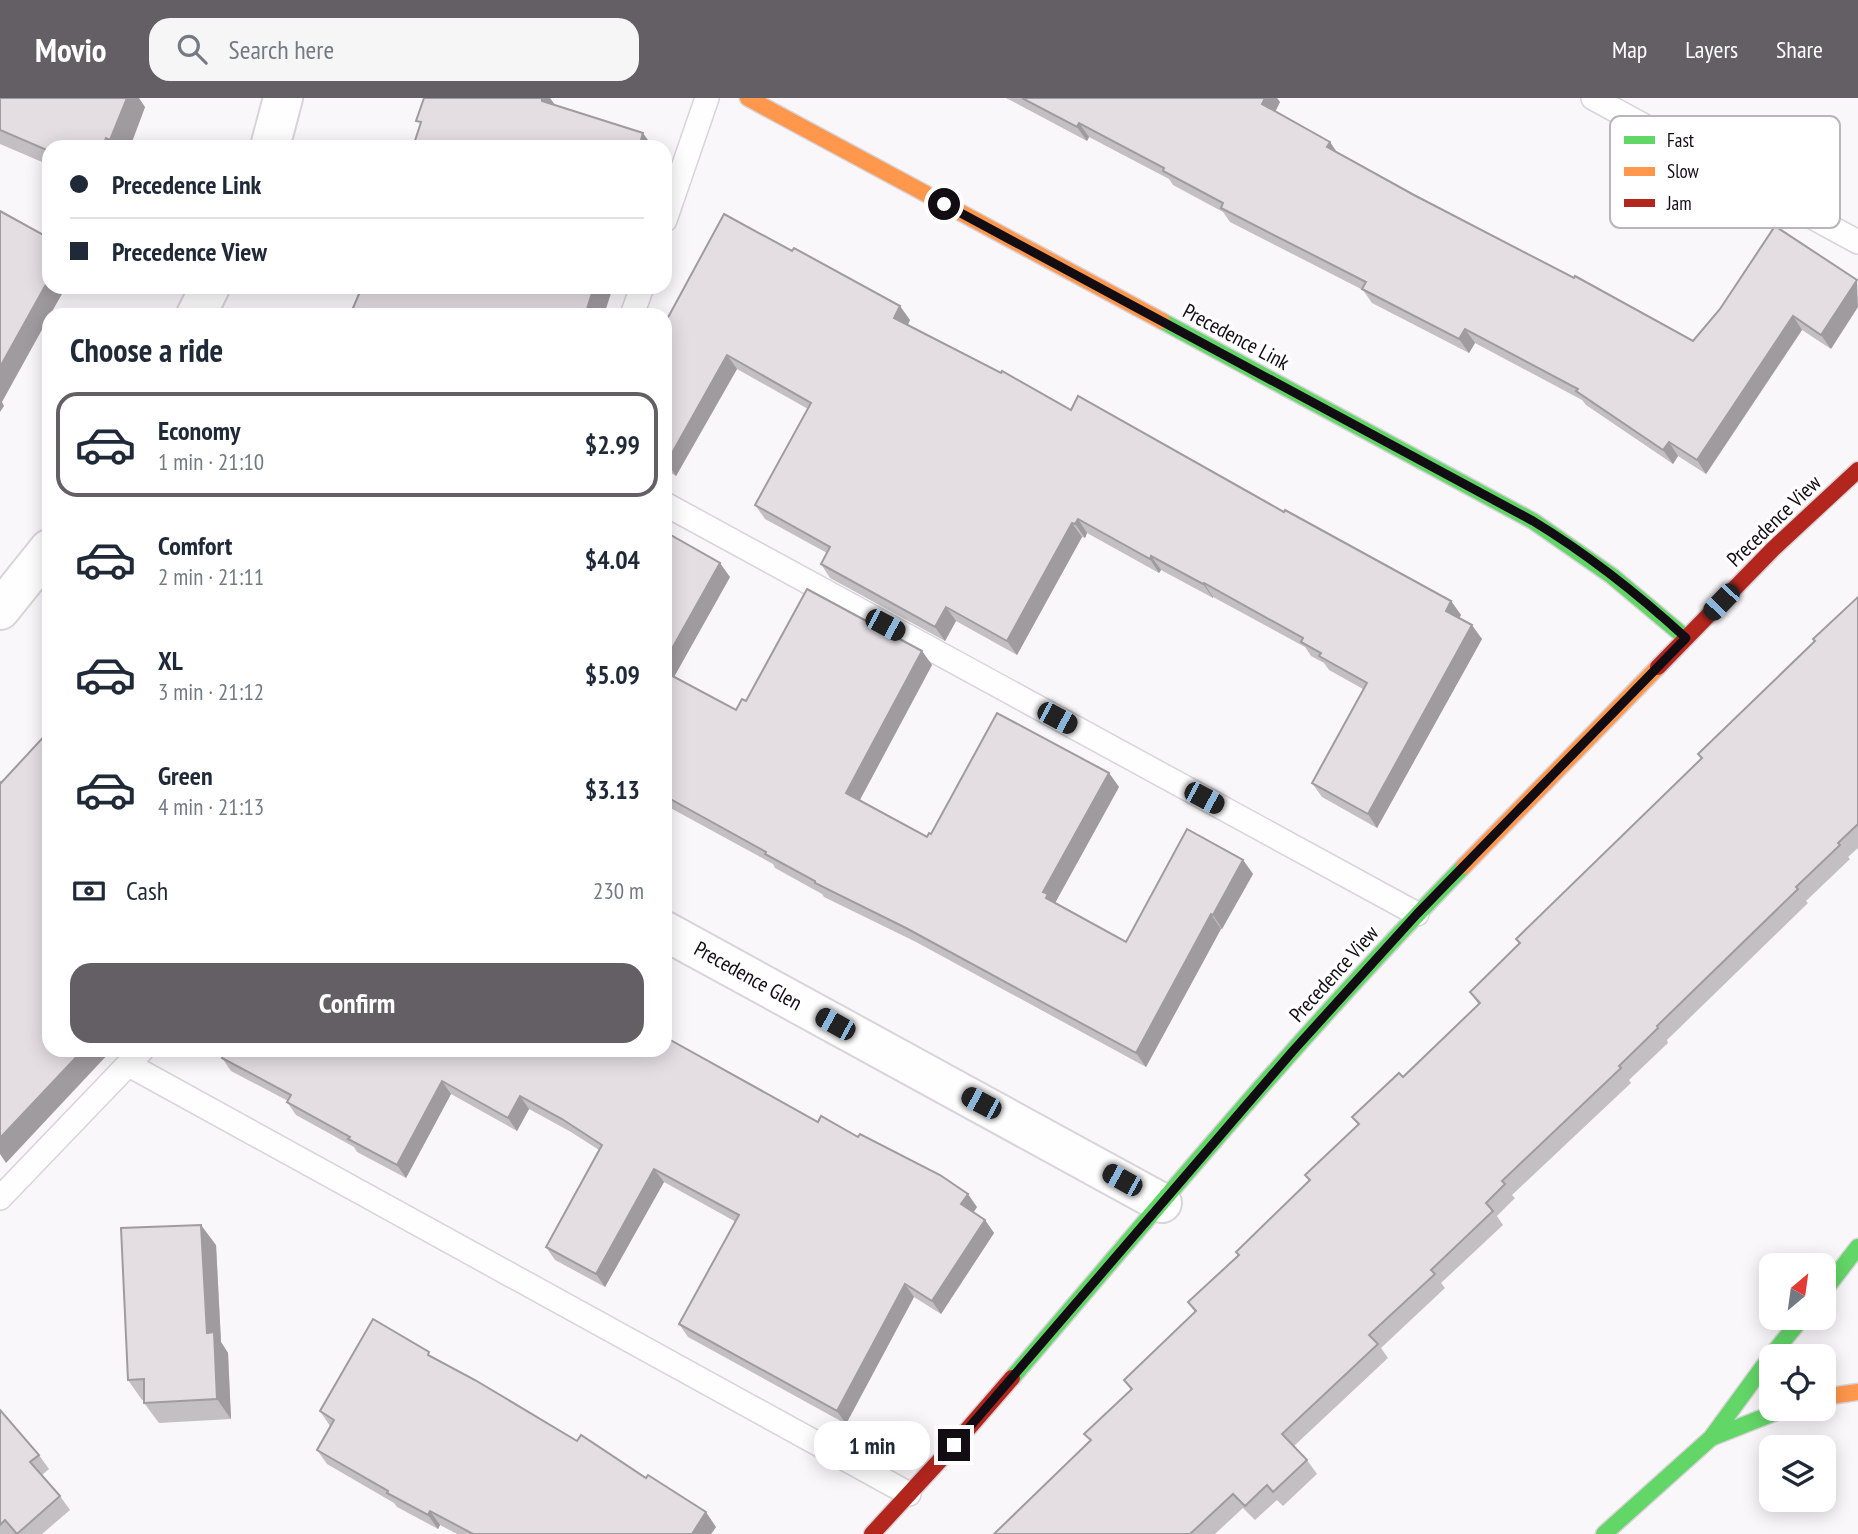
<!DOCTYPE html>
<html lang="en">
<head>
<meta charset="utf-8">
<style>
  body { margin:0; font-family:"PT Sans Narrow",sans-serif; background:#f6f6f7; color:#1f2937; height:100vh; display:flex; flex-direction:column; font-size:26px; white-space:nowrap }
  * { box-sizing:border-box; margin:0 }
  p { font-size:23px; color:#747a83 }
  .icon { flex:none; width:38px; height:38px; fill:none; stroke:currentColor; stroke-width:2; stroke-linecap:round; stroke-linejoin:round }
  .map { position:relative; flex:1; overflow:hidden }
  .sheet { position:absolute; left:42px; top:210px; width:630px; height:749px; display:flex; flex-direction:column; background:#fff; border-radius:21px; box-shadow:0 4px 18px #0003 }
  .sheet>* { flex:none }
  .hud { position:absolute; left:42px; top:42px; width:630px; height:154px; border-radius:21px; box-shadow:0 4px 18px #0003; display:grid; align-content:center; height:154px; padding:0 28px; background:#fff }
  .needle { width:46px; rotate:29deg }
  .fabs { position:absolute; left:1759px; top:1155px; display:grid; gap:14px }
  .fabs a { display:grid; place-items:center; width:77px; height:77px; border-radius:14px; background:#fff; box-shadow:0 4px 18px #0003; font-size:35px }
  .end { position:absolute; width:32px; height:32px; margin:-16px; border:9px solid #120d13; background:#fff; box-shadow:0 0 0 4px #fff }
  .from { border-radius:50% }
  .bubble { position:absolute; height:49px; border-radius:21px; background:#fff; box-shadow:0 4px 18px #0003; font-size:23px; font-weight:600; line-height:49px; text-align:center }
  .car { position:absolute; width:21px; height:42px; margin:-21px -10px; border-radius:9px; box-shadow:0 0 5px 2px #0007; background:linear-gradient(#222 24%,#8ab4d8 0 40%,#222 0 76%,#8ab4d8 0 86%,#222 0) }
  .hud b { display:flex; align-items:center; gap:24px; height:66px; font-size:26px }
  .hud b+b { border-top:2px solid #e0e1e3 }
  .hud i { width:18px; height:18px; background:#1f2937 }
  ul { padding:0; list-style:none }
  li { display:flex; align-items:center; gap:21px; height:105px; margin:0 14px 10px; padding:0 14px; border:4px solid transparent; border-radius:21px }
  li div { flex:1 }
  li b { display:block; font-size:26px }
  li em { font-style:normal; font-weight:600 }
  li.active { border-color:#635f64 }
  li>.icon { width:63px; height:63px; stroke-width:1.5 }
  h2 { padding:0 28px; font-size:32px; line-height:84px }
  .pay { display:flex; align-items:center; gap:18px; height:77px; padding:0 28px; font-size:26px }
  .pay p { margin-inline-start:auto }
  .action { display:flex; gap:14px; margin-top:auto; padding:14px 28px }
  .action a { flex:1; height:80px; border-radius:21px; background:#635f64; color:#fff; font-size:28px; font-weight:600; line-height:80px; text-align:center }
  header { display:flex; align-items:center; gap:42px; box-sizing:border-box; height:98px; padding:0 35px; background:#635f64; color:#fff }
  header strong { font-size:33px }
  nav { display:flex; gap:38px; margin-inline-start:auto; font-size:24px }
  .search { width:490px; height:63px; background:#f6f6f7; display:flex; align-items:center; gap:18px; box-sizing:border-box; padding:0 24px; border-radius:21px; color:#747a83; font-size:26px }
  .map>svg:first-child { display:block }
</style>
</head>
<body>
<header>
<strong>Movio</strong>
<div class="search"><svg class="icon" aria-label="search" viewBox="0 0 24 24"><circle cx="10" cy="10" r="6"/><path d="M15 15l6 6"/></svg>Search here</div>
<nav><a>Map</a><a>Layers</a><a>Share</a></nav>
</header>
<div class="map">
<svg width="1858" height="1436" viewBox="0 0 1858 1436">
  <rect width="100%" height="100%" fill="#faf7fb"/>
  <g fill="none" stroke-linecap="round" stroke-linejoin="round">
    <!-- lane casing -->
    <g stroke="#d8d4da" stroke-width="26">
      <g id="lane">
        <polyline points="1593,0 1858,144"/>
        <polyline points="665,122 707,0"/>
        <polyline points="632,217 642,189"/>
        <polyline points="665,406 1417,816"/>
        <polyline points="129,967 909,1396"/>
        <polyline points="0,1100 142,952"/>
      </g>
    </g>
    <!-- street casing -->
    <g stroke="#d8d4da" stroke-width="42">
      <g id="street">
        <polyline points="270,49 283,0"/>
        <polyline points="196,217 210,189"/>
        <polyline points="0,512 49,451"/>
        <polyline points="665,833 1162,1105"/>
      </g>
    </g>
    <!-- fast casing -->
    <g stroke="#d8d4da" stroke-width="19">
      <g id="fast">
        <polyline points="1162,223 1533,423 1612,478 1686,540"/>
        <polyline points="1824,1193 1858,1149"/>
        <polyline points="1771,1258 1802,1220"/>
        <path d="M 1012,1280 C 1160,1107 1305,931 1464,768"/>
        <polyline points="1711,1340 1784,1311"/>
        <polyline points="1604,1436 1711,1340 1771,1258"/>
      </g>
    </g>
    <!-- slow casing -->
    <g stroke="#d8d4da" stroke-width="19">
      <g id="slow">
        <polyline points="748,0 1162,223"/>
        <polyline points="1464,768 1658,569"/>
        <polyline points="1824,1299 1858,1294"/>
      </g>
    </g>
    <!-- jam casing -->
    <g stroke="#d8d4da" stroke-width="19">
      <g id="jam">
        <polyline points="1658,569 1773,451 1858,372"/>
        <polyline points="872,1436 954,1347 1012,1280"/>
      </g>
    </g>
    <!-- lane -->
    <use href="#lane" stroke="#fefefe" stroke-width="23"/>
    <!-- street -->
    <use href="#street" stroke="#fefefe" stroke-width="38"/>
    <!-- fast -->
    <use href="#fast" stroke="#63d668" stroke-width="16"/>
    <!-- slow -->
    <use href="#slow" stroke="#ff974d" stroke-width="16"/>
    <!-- jam -->
    <use href="#jam" stroke="#b3261e" stroke-width="16"/>
  </g>
  <!-- wall -->
  <g fill="#c4bfc2">
    <polygon points="0,0 145,9 130,49 49,49 49,67 0,46"/>
    <polygon points="1006,0 1277,0 1280,4 1275,14 1330,44 1337,54 1414,97 1693,243 1720,211 1775,128 1831,251 1802,232 1706,376 1678,358 1673,366 1586,307 1582,302 1475,245 1469,255 1372,205 1363,192 1230,124 1223,114 1173,87 1169,81 1089,39 1087,43"/>
    <polygon points="910,222 908,227 1071,312 1284,414 1451,503 1461,517 1459,520 1482,541 1377,730 1322,699 1312,685 1363,591 1329,572 1324,565 1311,558 1305,549 1213,499 1213,500 1161,472 1159,475 1087,435 1085,440 1082,439 1017,557 956,523 945,543 830,480 821,466 827,455 765,421 755,407 808,311 737,271 676,378 665,371 665,225"/>
    <polygon points="665,443 730,479 674,579 736,612 746,603 922,553 932,567 860,702 927,739 931,736 1109,675 1119,689 1055,805 1126,844 1243,762 1253,776 1222,831 1221,831 1146,969 916,844 824,799 822,796 775,770 773,766 665,707"/>
    <polygon points="1858,499 1858,750 1848,759 1850,761 1806,803 1808,805 1667,942 1668,945 1629,982 1631,985 1512,1097 1515,1100 1497,1118 1503,1127 1441,1185 1445,1190 1381,1250 1388,1260 1294,1348 1307,1362 1317,1376 1283,1408 1277,1402 1255,1422 1243,1410 1215,1436 994,1436 1090,1343 1084,1336 1131,1292 1124,1282 1195,1214 1188,1204 1238,1157 1236,1154 1309,1083 1305,1077 1358,1027 1352,1019 1403,979 1479,907 1470,894 1519,845 1516,841 1702,661 1698,656 1815,543"/>
    <polygon points="222,960 818,1024 977,1109 973,1114 985,1122 994,1135 941,1216 914,1199 846,1326 688,1239 679,1226 736,1124 664,1084 605,1189 555,1162 546,1149 599,1052 571,1034 529,1011 517,1033 451,996 406,1080 357,1054 354,1049 296,1017 287,1004 288,1003 231,973"/>
    <polygon points="216,1147 221,1244 228,1255 231,1321 159,1325 144,1305 144,1302 142,1302 128,1282"/>
    <polygon points="433,1259 716,1429 711,1436 457,1436 440,1427 438,1431 397,1409 394,1405 327,1366 317,1352 330,1328 320,1313"/>
    <polygon points="0,1312 39,1357 49,1371 42,1377 60,1398 70,1412 42,1436 0,1436"/>
  </g>
  <!-- shaded-wall -->
  <g fill="#a09b9e">
    <polygon points="127,0 139,0 145,9 130,49 115,49 110,42"/>
    <polygon points="542,0 550,0 558,11 542,3"/>
    <polygon points="1265,0 1277,0 1280,4 1272,20 1262,6"/>
    <polygon points="1079,25 1089,39 1087,43 1077,29"/>
    <polygon points="643,35 653,49 639,49"/>
    <polygon points="106,40 112,49 102,49"/>
    <polygon points="1330,44 1339,58 1327,49"/>
    <polygon points="49,181 49,189 66,189 50,217 49,217 49,219 2,304 4,308 0,314 0,269"/>
    <polygon points="1857,182 1858,209 1831,251 1821,237"/>
    <polygon points="594,189 613,189 604,217 585,217"/>
    <polygon points="900,208 910,222 904,234 894,220"/>
    <polygon points="1793,218 1802,232 1706,376 1697,362"/>
    <polygon points="1465,231 1475,245 1469,255 1459,241"/>
    <polygon points="727,257 737,271 676,378 667,364"/>
    <polygon points="1669,344 1678,358 1673,366 1663,352"/>
    <polygon points="1078,421 1087,435 1085,440 1075,426"/>
    <polygon points="1072,425 1082,439 1017,557 1007,543"/>
    <polygon points="1151,458 1161,472 1159,475 1150,461"/>
    <polygon points="720,465 730,479 670,586 665,579 665,563"/>
    <polygon points="1204,485 1213,499 1213,500 1203,486"/>
    <polygon points="1451,503 1461,517 1456,526 1446,513"/>
    <polygon points="946,509 956,523 945,543 935,529"/>
    <polygon points="1472,527 1482,541 1377,730 1368,716"/>
    <polygon points="922,553 932,567 856,709 846,695"/>
    <polygon points="1109,675 1119,689 1055,805 1046,800 1043,794"/>
    <polygon points="1243,762 1253,776 1222,831 1213,817"/>
    <polygon points="1211,816 1221,831 1146,969 1136,955"/>
    <polygon points="83,952 110,952 111,953 6,1065 0,1056 0,1040"/>
    <polygon points="442,983 451,996 406,1080 397,1067"/>
    <polygon points="520,998 529,1011 517,1033 508,1020"/>
    <polygon points="654,1071 664,1084 605,1189 596,1176"/>
    <polygon points="968,1096 977,1109 970,1120 961,1106"/>
    <polygon points="985,1122 994,1135 941,1216 932,1203"/>
    <polygon points="201,1127 216,1147 221,1244 228,1255 231,1321 217,1301 207,1235"/>
    <polygon points="905,1186 914,1199 846,1326 837,1313"/>
    <polygon points="430,1413 440,1427 438,1431 428,1417"/>
    <polygon points="706,1414 716,1429 711,1436 692,1436"/>
  </g>
  <!-- building -->
  <g fill="#e4dee2" stroke="#a09b9e" stroke-width="2">
    <polygon points="0,0 127,0 110,42 106,40 102,49 49,49 49,53 0,32"/>
    <polygon points="424,0 542,0 542,3 643,35 639,49 413,49 421,24 416,23"/>
    <polygon points="1022,0 1265,0 1262,6 1330,44 1327,49 1414,97 1574,180 1575,178 1693,243 1720,211 1775,128 1857,182 1821,237 1793,218 1697,362 1669,344 1663,352 1576,293 1578,291 1465,231 1459,241 1362,191 1366,184 1221,110 1223,105 1163,73 1164,70 1079,25 1077,29"/>
    <polygon points="0,113 49,140 49,181 0,269"/>
    <polygon points="724,116 792,153 794,150 900,208 894,220 1001,275 1002,273 1071,312 1078,298 1284,414 1285,412 1451,503 1446,513 1472,527 1368,716 1312,685 1367,585 1319,558 1321,555 1301,544 1303,540 1204,485 1203,486 1151,458 1150,461 1078,421 1075,426 1072,425 1007,543 946,509 935,529 821,466 830,449 755,407 811,305 727,257 667,364 665,363 665,225"/>
    <polygon points="362,189 594,189 585,217 350,217"/>
    <polygon points="669,436 720,465 665,563 665,443"/>
    <polygon points="807,491 922,553 846,695 927,739 929,735 931,736 997,615 1109,675 1043,794 1048,796 1046,800 1126,844 1187,731 1243,762 1213,817 1211,816 1136,955 906,830 815,785 815,783 765,756 766,754 665,698 665,574 736,612 742,601 746,603"/>
    <polygon points="1858,499 1858,726 1838,745 1840,747 1796,789 1798,791 1657,928 1658,930 1619,968 1621,970 1502,1083 1505,1086 1486,1105 1493,1113 1431,1172 1435,1176 1369,1237 1378,1246 1282,1336 1307,1362 1273,1394 1267,1387 1245,1408 1233,1396 1190,1436 994,1436 1091,1342 1084,1336 1132,1291 1124,1282 1196,1213 1188,1204 1239,1157 1236,1154 1310,1082 1305,1077 1359,1026 1352,1019 1399,975 1403,979 1480,905 1470,894 1520,845 1516,841 1702,660 1698,656 1815,543 1813,541"/>
    <polygon points="49,633 49,952 83,952 0,1040 0,684 1,685"/>
    <polygon points="665,939 818,1024 821,1018 858,1039 860,1036 940,1077 968,1096 961,1106 985,1122 932,1203 905,1186 837,1313 679,1226 739,1117 654,1071 596,1176 546,1149 602,1047 562,1021 520,998 508,1020 442,983 397,1067 348,1041 350,1039 287,1004 291,997 222,960 227,952 665,952"/>
    <polygon points="201,1127 207,1235 214,1234 217,1301 144,1305 144,1281 128,1282 121,1130"/>
    <polygon points="373,1221 429,1254 428,1257 475,1282 577,1343 581,1337 646,1380 648,1377 706,1414 692,1436 473,1436 430,1413 428,1417 387,1395 388,1393 317,1352 334,1322 320,1313"/>
    <polygon points="0,1312 39,1357 30,1364 60,1398 17,1436 5,1422 0,1427"/>
  </g>
  <g fill="none" stroke-linecap="round" stroke-linejoin="round">
    <!-- route -->
    <path stroke="#120d13" stroke-width="9" d="M 944,106 L 1533,423 C 1589,457 1638,496 1686,540 L 1417,816 L 1292,954 L 954,1347"/>
  </g>
  <g text-anchor="middle" stroke-width="7" stroke-linejoin="round" paint-order="stroke">
    <!-- street labels -->
    <g font-size="21" fill="#120d13" stroke="#fff">
      <text transform="translate(1236 239) rotate(28)" y="7">Precedence Link</text>
      <text transform="translate(1774 423) rotate(-44)" y="7">Precedence View</text>
      <text transform="translate(1334 876) rotate(-48)" y="7">Precedence View</text>
      <text transform="translate(748 878) rotate(29)" y="7">Precedence Glen</text>
    </g>
  </g>
  <!-- legend -->
  <rect x="1610" y="18" width="230" height="112" rx="10" fill="#fff" stroke="#b8b6b8" stroke-width="2"/>
  <rect x="1624" y="38" width="31" height="8" fill="#63d668"/>
  <rect x="1624" y="69" width="31" height="9" fill="#ff974d"/>
  <rect x="1624" y="101" width="31" height="8" fill="#b3261e"/>
  <g font-size="19" fill="#120d13">
    <text x="1667" y="49">Fast</text>
    <text x="1667" y="80">Slow</text>
    <text x="1667" y="112">Jam</text>
  </g>
</svg>
<div class="fabs">
<a><svg class="needle" viewBox="-14 -14 28 28"><path d="M0-13l5 13h-10z" fill="#e53935"/><path d="M0 13l5-13h-10z" fill="#747a83"/></svg></a>
<a><svg class="icon" aria-label="locate" viewBox="0 0 24 24"><circle cx="12" cy="12" r="6"/><path d="M12 2v4M12 18v4M2 12h4M18 12h4"/></svg></a>
<a><svg class="icon" aria-label="layers" viewBox="0 0 24 24"><path d="M12 4l9 5-9 5-9-5zM3 14l9 5 9-5"/></svg></a>
</div>
<i class="end from" style="left:944px;top:106px"></i>
<i class="end" style="left:954px;top:1347px"></i>
<div class="bubble" style="left:814px;top:1323px;width:116px">1 min</div>
<i class="car" style="left:1721px;top:504px;rotate:224deg"></i>
<i class="car" style="left:885px;top:527px;rotate:118deg"></i>
<i class="car" style="left:1057px;top:620px;rotate:118deg"></i>
<i class="car" style="left:1204px;top:700px;rotate:118deg"></i>
<i class="car" style="left:835px;top:926px;rotate:299deg"></i>
<i class="car" style="left:981px;top:1005px;rotate:298deg"></i>
<i class="car" style="left:1122px;top:1082px;rotate:299deg"></i>
<div class="hud">
<b><i class="from"></i>Precedence Link</b>
<b><i></i>Precedence View</b>
</div>
<section class="sheet">
<h2>Choose a ride</h2>
<ul>
<li class="active"><svg class="icon" aria-label="car" viewBox="0 0 24 24"><path d="M5 17H2v-5l4-1 3-4h7l3 4 3 1v5h-3M9 17h6M6 11h13"/><circle cx="7" cy="17" r="2"/><circle cx="17" cy="17" r="2"/></svg><div><b>Economy</b><p>1 min · 21:10</p></div><em>$2.99</em></li>
<li><svg class="icon" aria-label="car" viewBox="0 0 24 24"><path d="M5 17H2v-5l4-1 3-4h7l3 4 3 1v5h-3M9 17h6M6 11h13"/><circle cx="7" cy="17" r="2"/><circle cx="17" cy="17" r="2"/></svg><div><b>Comfort</b><p>2 min · 21:11</p></div><em>$4.04</em></li>
<li><svg class="icon" aria-label="car" viewBox="0 0 24 24"><path d="M5 17H2v-5l4-1 3-4h7l3 4 3 1v5h-3M9 17h6M6 11h13"/><circle cx="7" cy="17" r="2"/><circle cx="17" cy="17" r="2"/></svg><div><b>XL</b><p>3 min · 21:12</p></div><em>$5.09</em></li>
<li><svg class="icon" aria-label="car" viewBox="0 0 24 24"><path d="M5 17H2v-5l4-1 3-4h7l3 4 3 1v5h-3M9 17h6M6 11h13"/><circle cx="7" cy="17" r="2"/><circle cx="17" cy="17" r="2"/></svg><div><b>Green</b><p>4 min · 21:13</p></div><em>$3.13</em></li>
</ul>
<div class="pay"><svg class="icon" aria-label="cash" viewBox="0 0 24 24"><path d="M3 7h18v10H3z"/><circle cx="12" cy="12" r="2"/></svg>Cash<p>230 m</p></div>
<div class="action"><a>Confirm</a></div>
</section>
</div>
</body>
</html>
